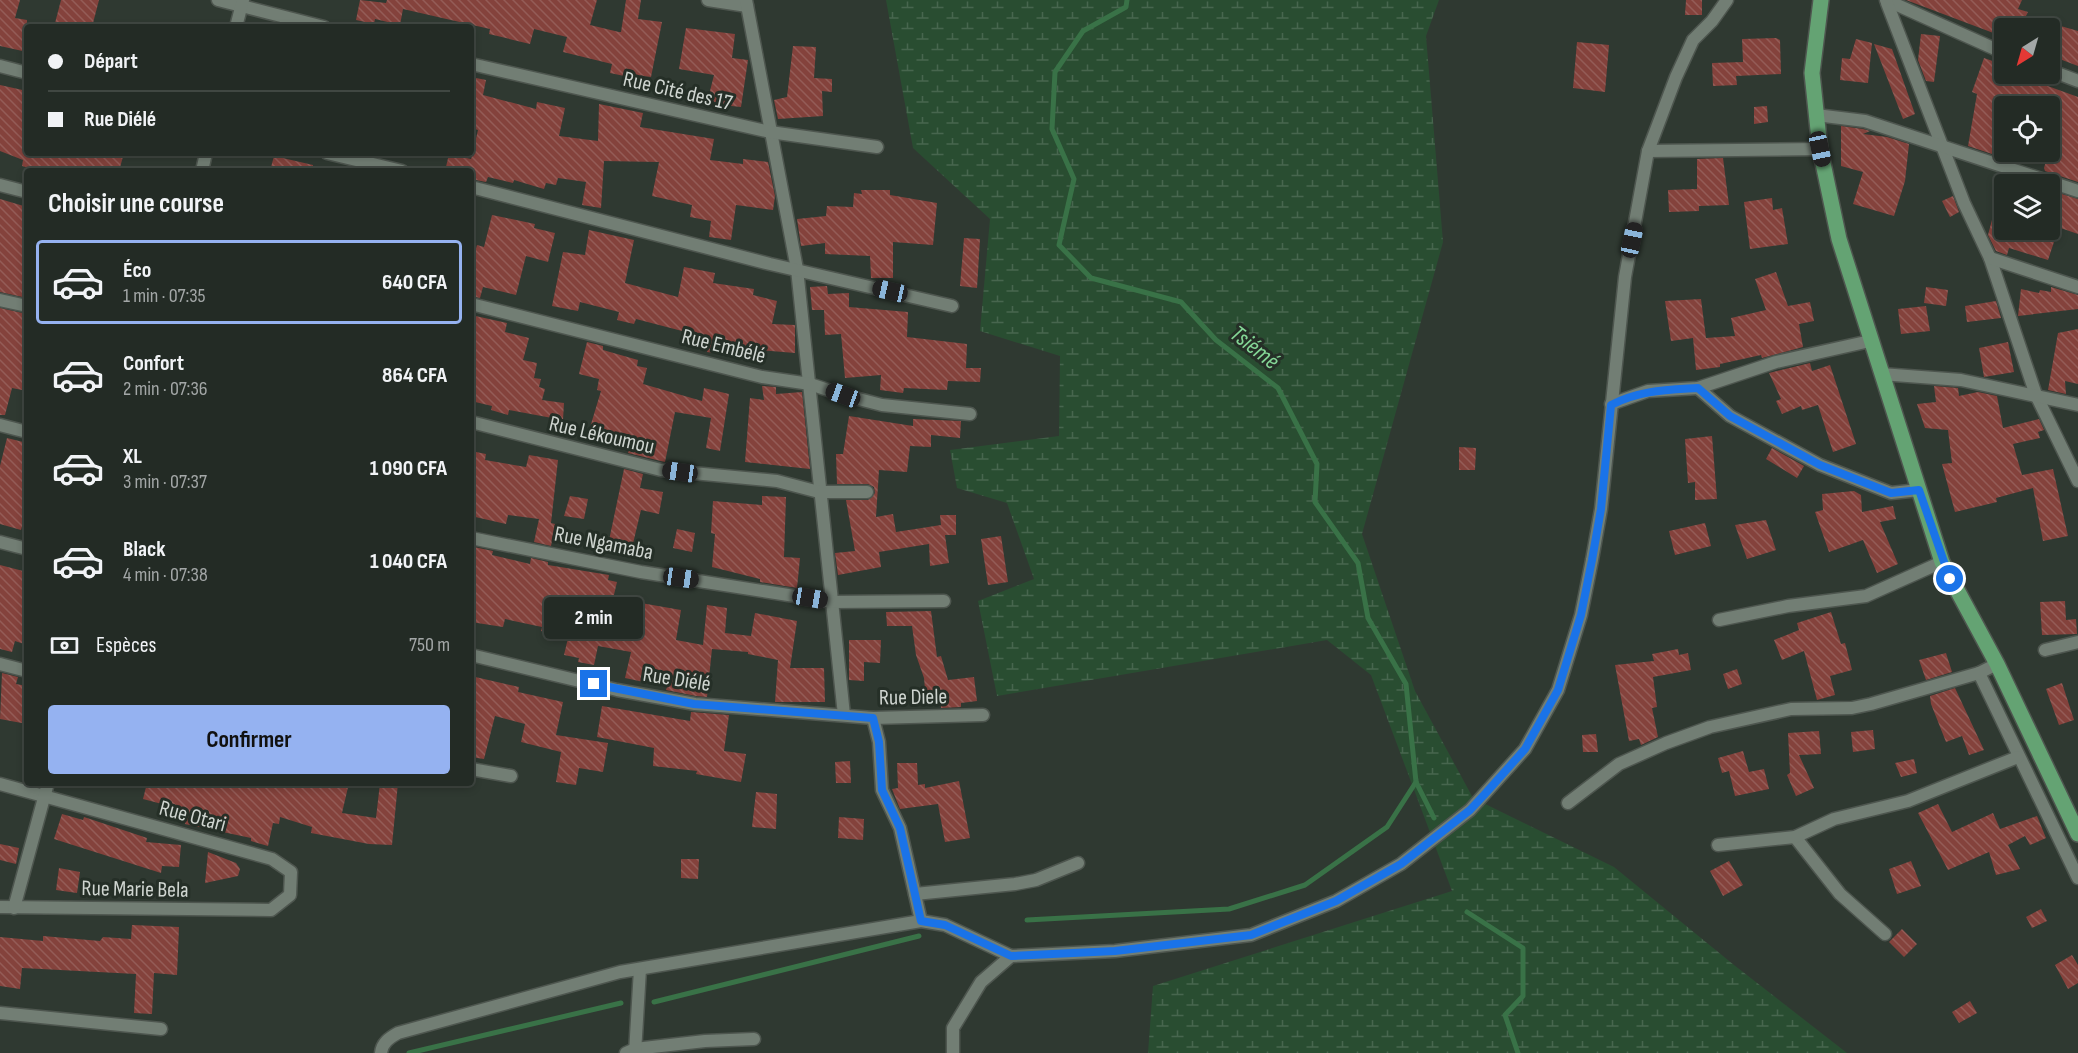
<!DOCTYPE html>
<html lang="fr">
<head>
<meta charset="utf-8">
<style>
  body { margin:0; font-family:"Sofia Sans Condensed",sans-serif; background:#2f3732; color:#f1f3f6; height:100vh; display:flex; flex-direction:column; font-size:22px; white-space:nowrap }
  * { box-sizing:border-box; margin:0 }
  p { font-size:20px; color:#a3a7a7 }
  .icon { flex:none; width:33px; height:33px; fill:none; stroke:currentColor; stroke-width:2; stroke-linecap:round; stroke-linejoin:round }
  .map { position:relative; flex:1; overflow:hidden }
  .details { position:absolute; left:24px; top:168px; width:450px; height:618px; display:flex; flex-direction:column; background:#232b25; border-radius:6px; box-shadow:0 3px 9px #0003,0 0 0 2px #404742 }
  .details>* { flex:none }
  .guide { position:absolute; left:24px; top:24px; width:450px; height:132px; border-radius:6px; box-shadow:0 3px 9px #0003,0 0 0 2px #404742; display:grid; align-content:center; height:132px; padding:0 24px; background:#232b25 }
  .needle { width:39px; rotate:217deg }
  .buttons { position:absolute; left:1994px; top:18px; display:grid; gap:12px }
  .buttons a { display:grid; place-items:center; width:66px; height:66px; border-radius:6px; background:#232b25; box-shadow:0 3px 9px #0003,0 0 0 2px #404742; font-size:30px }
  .end { position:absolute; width:27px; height:27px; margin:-14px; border:8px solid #1a73e8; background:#fff; box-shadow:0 0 0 3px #fff }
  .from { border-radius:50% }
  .bubble { position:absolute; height:42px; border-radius:6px; background:#232b25; box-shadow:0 3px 9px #0003,0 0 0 2px #404742; font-size:20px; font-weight:700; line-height:42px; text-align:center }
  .car { position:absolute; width:18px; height:36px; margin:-18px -9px; border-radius:8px; box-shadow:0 0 4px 2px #0007; background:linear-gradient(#222 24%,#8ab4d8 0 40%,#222 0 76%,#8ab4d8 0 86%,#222 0) }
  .guide b { display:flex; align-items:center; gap:21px; height:57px; font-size:22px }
  .guide b+b { border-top:2px solid #404742 }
  .guide i { width:15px; height:15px; background:#f1f3f6 }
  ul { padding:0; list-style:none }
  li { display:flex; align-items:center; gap:18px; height:84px; margin:0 12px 9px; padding:0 12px; border:3px solid transparent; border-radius:6px }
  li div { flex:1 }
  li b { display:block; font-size:22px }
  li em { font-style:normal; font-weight:700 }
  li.selected { border-color:#95b2f1 }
  li>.icon { width:54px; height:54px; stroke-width:1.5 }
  h2 { padding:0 24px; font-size:27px; line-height:72px }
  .pay { display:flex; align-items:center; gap:15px; height:66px; padding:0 24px; font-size:22px }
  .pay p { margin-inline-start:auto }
  .button { display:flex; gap:12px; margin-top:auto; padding:12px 24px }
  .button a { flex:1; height:69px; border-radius:6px; background:#95b2f1; color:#111; font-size:24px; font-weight:700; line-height:69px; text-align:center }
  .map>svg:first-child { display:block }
</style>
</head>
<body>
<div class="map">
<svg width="2078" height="1053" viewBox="0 0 2078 1053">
  <defs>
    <pattern id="wetland-marsh" width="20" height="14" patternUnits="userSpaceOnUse" patternTransform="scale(1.5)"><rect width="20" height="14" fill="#294d31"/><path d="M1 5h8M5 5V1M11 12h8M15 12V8" fill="none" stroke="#47664e"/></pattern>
    <pattern id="building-back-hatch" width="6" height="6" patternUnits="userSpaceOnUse" patternTransform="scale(1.5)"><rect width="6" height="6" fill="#84423c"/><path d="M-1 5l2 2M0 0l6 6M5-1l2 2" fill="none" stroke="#945c57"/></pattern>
  </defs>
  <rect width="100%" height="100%" fill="#2f3931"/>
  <!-- wetland -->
  <polygon fill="url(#wetland-marsh)" points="886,0 1439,0 1426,36 1443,242 1362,534 1415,691 1473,798 1614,867 1734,965 1847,1053 1148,1053 1153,986 1452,891 1371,675 1327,640 997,696 978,601 1034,579 1007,503 957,488 950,450 1059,436 1060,356 980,331 990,219 913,148"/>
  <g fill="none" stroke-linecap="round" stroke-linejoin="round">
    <!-- stream -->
    <g stroke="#397247" stroke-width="5">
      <polyline points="1127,0 1126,7 1083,31 1055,72 1052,129 1074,179 1059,245 1091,278 1181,302 1216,340 1278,388 1317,464 1315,502 1358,563 1368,618 1406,684 1416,782 1434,818"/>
      <polyline points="1467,912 1523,948 1523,996 1505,1015 1518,1053"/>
      <polyline points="1027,920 1229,909 1305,885 1387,827 1416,782"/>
      <polyline points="654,1002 919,936"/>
      <polyline points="409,1053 621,1003"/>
    </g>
  </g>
  <!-- building -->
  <g fill="url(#building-back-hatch)">
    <polygon points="0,0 20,0 15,18 27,20 27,52 0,46"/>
    <polygon points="61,0 99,0 92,27 54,27"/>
    <polygon points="360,0 386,3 387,0 597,0 590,25 619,32 621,32 626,0 641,0 638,19 662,22 651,77 630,74 629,77 610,73 612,64 563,52 567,37 534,29 530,44 489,34 490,29 403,9 400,25 375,19 374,24 356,20"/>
    <polygon points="1686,0 1702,0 1702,15 1685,15"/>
    <polygon points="1906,0 2022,0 2018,9 2028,12 2026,16 2078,31 2078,66 2049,55 2049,28 2004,28 2004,37"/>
    <polygon points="686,28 735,34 732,58 748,60 741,107 722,105 708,99 714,75 679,69"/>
    <polygon points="1921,34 1940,36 1934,82 1926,81 1918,60"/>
    <polygon points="1776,38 1780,40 1781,74 1736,76 1737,85 1713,86 1712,63 1743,62 1742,39"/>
    <polygon points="1856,39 1872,43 1868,83 1840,80 1842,58 1850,59"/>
    <polygon points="1577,42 1609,45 1605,92 1573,88"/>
    <polygon points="1874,44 1892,49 1915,114 1903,119"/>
    <polygon points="793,46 816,47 814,78 832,79 832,92 822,91 823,116 778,119 774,100 787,97"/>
    <polygon points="1984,58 2004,65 2004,74 2015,74 2078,97 2078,182 2045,171 2044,168 2061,106 2004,106 1998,140 1992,154 1968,146 1977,94 1972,92"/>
    <polygon points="471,77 486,80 483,95 536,109 537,102 565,108 559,136 598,141 599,104 643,113 640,127 714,139 710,160 743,164 743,159 768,162 775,196 773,210 736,205 731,240 709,237 711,221 690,217 692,205 652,196 659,162 604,161 601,208 582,205 586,182 558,178 556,185 546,183 544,189 514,180 513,183 488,177 486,182 471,179 471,171 445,171 449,154 471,159 478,130 471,128"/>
    <polygon points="0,85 27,91 27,153 124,153 119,171 40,171 22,166 23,160 0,151"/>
    <polygon points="1767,106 1768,122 1754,124 1754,107"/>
    <polygon points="1841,126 1863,129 1870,131 1863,134 1887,137 1909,144 1905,181 1894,216 1853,204 1863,172 1841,166"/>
    <polygon points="274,156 313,165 313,171 270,171"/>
    <polygon points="1723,158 1729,205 1699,206 1699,211 1669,212 1668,190 1697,189 1697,159"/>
    <polygon points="861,190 890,190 890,195 937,203 933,245 893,242 893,278 871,278 870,256 825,254 825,243 801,246 797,219 826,216 827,206 853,207 854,193 862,194"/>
    <polygon points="2049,190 2078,199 2078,234 2049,224 2053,198 2049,197"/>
    <polygon points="1999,193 2004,193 2004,230 2058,230 2048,260 2009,248 2007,255 1996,251 1988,235"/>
    <polygon points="1953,196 1959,212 1950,217 1942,201"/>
    <polygon points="1772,198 1773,210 1782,208 1788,244 1750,249 1744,202"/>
    <polygon points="0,199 27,207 27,298 0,292"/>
    <polygon points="492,215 535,224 534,228 555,233 548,262 526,256 516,295 483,287 480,298 471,296 471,266 477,245 484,247"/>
    <polygon points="589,230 634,240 625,283 678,297 684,267 715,273 713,283 754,289 753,295 777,301 772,324 795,325 795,353 745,349 744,354 724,350 723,354 707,352 709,338 636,319 634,324 617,320 619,312 580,302 578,311 552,306 563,252 585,255"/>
    <polygon points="964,238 980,239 977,288 960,286"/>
    <polygon points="1776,272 1788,306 1810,302 1814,321 1799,324 1803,347 1762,358 1761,355 1720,364 1720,367 1696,370 1693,338 1671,341 1665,301 1701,299 1706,338 1735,336 1731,318 1766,310 1755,279"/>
    <polygon points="827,286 828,294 849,293 849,307 908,312 907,337 967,344 966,368 981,368 980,382 948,381 947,390 904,388 903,393 880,390 881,375 845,378 841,334 825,335 824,310 812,310 810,287"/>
    <polygon points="1926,287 1948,290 1946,306 1924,303"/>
    <polygon points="2051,287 2078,295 2078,309 2018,316 2021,289 2039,293 2040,290 2051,292"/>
    <polygon points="1996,301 2001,318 1967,322 1965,306"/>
    <polygon points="1926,306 1930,331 1901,334 1898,309"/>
    <polygon points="0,308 27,314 27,391 12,388 5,415 0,415"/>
    <polygon points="471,315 507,323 505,332 529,338 523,360 537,363 534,378 541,379 539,387 545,389 542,400 564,403 563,420 509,410 508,415 491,410 492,406 471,401"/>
    <polygon points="2078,329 2078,384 2065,381 2066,394 2048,390 2058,333"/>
    <polygon points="587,342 603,346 603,350 638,360 637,366 647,368 643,384 702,401 704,388 729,394 720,451 706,448 711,418 675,412 665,462 628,453 631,441 605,434 604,439 588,434 601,391 597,390 599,379 579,374"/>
    <polygon points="2008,342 2014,372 1984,377 1979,348"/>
    <polygon points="1810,363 1812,371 1830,365 1856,444 1833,452 1818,405 1802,410 1801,406 1782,414 1776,401 1781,399 1769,373"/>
    <polygon points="762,386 776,387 776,394 802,392 810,469 745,462 750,398 764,400"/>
    <polygon points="1934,386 1958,388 1959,396 1978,392 1997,396 2003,428 2039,419 2044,430 2038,432 2040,438 2013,444 2022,475 2053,469 2068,536 2043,541 2033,488 1996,498 1997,502 1955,512 1942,464 1952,463 1948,430 1925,428 1917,404 1936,402"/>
    <polygon points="849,416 913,426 913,419 961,421 960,438 931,435 931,447 910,446 907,472 879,470 876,517 893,514 896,532 941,525 940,515 956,515 956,535 945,535 949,563 930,566 929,544 879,552 881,567 838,575 835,553 855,551 846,500 868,500 875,493 874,487 868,484 837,484 836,454 843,454"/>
    <polygon points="1712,436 1717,499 1695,500 1695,482 1688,483 1685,439"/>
    <polygon points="7,438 27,443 27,509 21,530 0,524 0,466"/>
    <polygon points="1459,447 1476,448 1475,470 1459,470"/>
    <polygon points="1772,448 1804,466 1797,478 1766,459"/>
    <polygon points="471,451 486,454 485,460 526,467 529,455 558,460 551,523 555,524 551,546 534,542 539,519 508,515 506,524 471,516"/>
    <polygon points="624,469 643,474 640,488 663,492 659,514 641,510 630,556 607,550"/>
    <polygon points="1854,491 1861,495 1862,512 1893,506 1896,519 1880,522 1898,564 1877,573 1863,540 1829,552 1815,512 1823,510 1822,494"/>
    <polygon points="570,496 588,499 584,519 564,516"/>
    <polygon points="762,496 786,497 784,557 800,558 797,588 760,582 760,579 712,567 715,534 711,533 713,501 762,505"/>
    <polygon points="1766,520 1776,550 1747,559 1735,525"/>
    <polygon points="1705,523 1711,546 1675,555 1669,531"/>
    <polygon points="677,529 695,533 692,552 673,548"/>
    <polygon points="1001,536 1008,582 988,585 981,539"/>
    <polygon points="474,547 493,551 492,555 530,564 531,558 548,562 548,565 609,575 608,580 617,582 612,603 640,610 641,603 681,610 676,640 703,645 707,605 727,608 725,633 751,636 755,613 797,621 790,668 824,668 825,702 775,702 778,660 748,654 748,652 712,649 707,697 696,696 666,690 667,687 625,678 631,652 598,646 594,665 578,662 579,658 564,655 568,638 541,631 542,627 505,619 503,627 471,622"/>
    <polygon points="0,565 27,572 27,645 15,641 12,652 0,649"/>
    <polygon points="2065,601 2066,620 2076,619 2077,634 2042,635 2040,602"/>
    <polygon points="931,611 937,657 941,656 948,680 974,677 977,701 961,703 961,707 941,708 941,700 926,701 924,678 916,655 912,626 887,626 886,612"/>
    <polygon points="1831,612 1841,644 1845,643 1852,670 1830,676 1835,695 1817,700 1804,651 1782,660 1774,640 1799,630 1797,623"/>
    <polygon points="849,640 881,640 880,663 864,662 864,681 849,680"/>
    <polygon points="1678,649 1679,655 1688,653 1691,670 1653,677 1657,707 1652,708 1658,737 1641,745 1639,739 1629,741 1615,665 1654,661 1652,654"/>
    <polygon points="1946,653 1952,672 1926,680 1919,660"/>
    <polygon points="1737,669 1742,684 1728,689 1723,674"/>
    <polygon points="2,673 18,677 16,684 27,686 27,724 0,719"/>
    <polygon points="471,676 519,687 518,692 563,702 556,735 608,743 603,772 579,768 576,785 556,782 561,752 521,742 525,724 495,716 484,759 471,757"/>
    <polygon points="2062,683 2074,720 2059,725 2046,689"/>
    <polygon points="1955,688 1984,750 1969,755 1962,736 1946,742 1931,704 1930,696"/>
    <polygon points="602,706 690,721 691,712 729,715 724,751 746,754 741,782 696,774 697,771 653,766 654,748 597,737"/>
    <polygon points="1873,730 1875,749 1853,752 1851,732"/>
    <polygon points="1819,731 1821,754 1799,755 1814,788 1796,796 1787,775 1790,773 1788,733"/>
    <polygon points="1596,734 1598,752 1583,752 1582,735"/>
    <polygon points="1743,751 1749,772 1764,769 1769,789 1735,796 1729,771 1722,773 1718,758"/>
    <polygon points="1914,759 1917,773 1901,777 1895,763"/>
    <polygon points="850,761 851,783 836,783 835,762"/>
    <polygon points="897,763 917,763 918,785 925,784 925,788 959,781 970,838 945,842 938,804 900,809 892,789 898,788"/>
    <polygon points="147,783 219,783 243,787 243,783 349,783 342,813 376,818 380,783 398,783 392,845 369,844 311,833 312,827 280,817 279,824 273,823 268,846 251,841 251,838 185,824 187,814 161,808 162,804 143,799"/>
    <polygon points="756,792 777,794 776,829 752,827"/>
    <polygon points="1938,804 1952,832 1993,813 2000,829 2037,816 2046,838 2030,845 2025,836 2008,845 2020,869 1996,875 1989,852 1948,870 1918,813"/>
    <polygon points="62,814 83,820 84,817 147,838 146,842 181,845 179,867 162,866 161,873 54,839"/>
    <polygon points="839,817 864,819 863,840 838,838"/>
    <polygon points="0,844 19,848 16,864 0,860"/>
    <polygon points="208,852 236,863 240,869 238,876 205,883"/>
    <polygon points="681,859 699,859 698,879 681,878"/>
    <polygon points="1729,861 1743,885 1723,896 1710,871"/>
    <polygon points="1911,861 1921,886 1897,894 1889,869"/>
    <polygon points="59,868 80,872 77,893 56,890"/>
    <polygon points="2041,909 2047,921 2032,928 2026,917"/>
    <polygon points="132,925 179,927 177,975 154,973 152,1014 134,1013 136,974 22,968 20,989 0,986 0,937 43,941 43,936 100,941 103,937 131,939"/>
    <polygon points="1902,929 1917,944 1904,957 1889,942"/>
    <polygon points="2072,955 2078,965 2078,983 2068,989 2055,965"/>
    <polygon points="1970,1001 1977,1013 1959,1023 1952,1012"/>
  </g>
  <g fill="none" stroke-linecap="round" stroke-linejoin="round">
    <!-- street casing -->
    <g stroke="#4e564f" stroke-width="15">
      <g id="street">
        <polyline points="218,0 324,27"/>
        <polyline points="708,0 747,6"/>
        <polyline points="746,0 797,269 844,715"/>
        <polyline points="1886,0 2004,53"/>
        <polyline points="1887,3 1964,203 1990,258 2036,395 2078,481"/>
        <polyline points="236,27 243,0"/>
        <polyline points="471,64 770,132 877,147"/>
        <polyline points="0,66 27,73"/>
        <polyline points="2049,70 2078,81"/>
        <polyline points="1816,115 1865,121 2078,191"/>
        <polyline points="1648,151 1820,149"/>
        <polyline points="327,153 402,171"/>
        <polyline points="202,171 206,153"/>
        <polyline points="0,185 27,192"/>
        <polyline points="471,187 770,264 952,306"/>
        <polyline points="1990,258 2078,287"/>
        <polyline points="0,300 27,306"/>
        <polyline points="471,304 762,377 810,384 843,395 882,405 970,414"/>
        <polyline points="1881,374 1961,380 2078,405"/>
        <polyline points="1698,388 1730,416 1820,465 1891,493 1919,490"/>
        <polyline points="1611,404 1648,391 1698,388 1776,362 1870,341"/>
        <polyline points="471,422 661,470 777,481 819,492 867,492"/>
        <polyline points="0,425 27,432"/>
        <polyline points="471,538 641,572 833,602 944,601"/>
        <polyline points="0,542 27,549"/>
        <polyline points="1719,620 1788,606 1866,596 1942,562"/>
        <polyline points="2045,650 2078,642"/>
        <polyline points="471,655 617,690 695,704 873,718 983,715"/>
        <polyline points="0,664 27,671"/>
        <polyline points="1979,673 2078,878"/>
        <polyline points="873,718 879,742 882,790 900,828 921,921"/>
        <polyline points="471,769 511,776"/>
        <polyline points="0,784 272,859 291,872 290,895 271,910 0,907"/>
        <polyline points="1568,803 1619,764 1666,743 1710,727 1791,709 1852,708 1871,704 1979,673 1997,664"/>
        <polyline points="1795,837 1840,894 1885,934"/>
        <polyline points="1718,845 1795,837 1834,819 1908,801 2018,757"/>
        <polyline points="915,894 1015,884 1036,880 1078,863"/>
        <polyline points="14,908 48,783"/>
        <polyline points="0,1013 161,1029"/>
        <path d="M 381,1053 C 382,1043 389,1038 398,1033 L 620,972 L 921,921 L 945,925 L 1011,956"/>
        <polyline points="626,1053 635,1049 705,1041 754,1039"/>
        <polyline points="635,1053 640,969"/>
        <polyline points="953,1053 953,1028 981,982 1011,956 1115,951 1251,935 1336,901 1401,864 1470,810 1525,749 1558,690 1581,615 1592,560 1601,509 1625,277 1648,151 1676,77 1693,40 1712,21 1727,0"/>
      </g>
    </g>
    <!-- primary casing -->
    <g stroke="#4e564f" stroke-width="18">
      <polyline id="primary" points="1821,0 1812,73 1820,149 1839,239 1942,562 1997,664 2078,834"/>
    </g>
    <!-- street -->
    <use href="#street" stroke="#727e74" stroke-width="12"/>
    <!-- primary -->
    <use href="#primary" stroke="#64a373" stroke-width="15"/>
  </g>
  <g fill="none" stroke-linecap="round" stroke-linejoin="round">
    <!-- route -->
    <path stroke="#1a73e8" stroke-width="8" d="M 594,684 L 694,704 L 873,718 L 879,742 L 882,790 L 900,828 L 921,921 L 945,925 L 1011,956 L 1115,951 L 1251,935 L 1336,901 L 1401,864 L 1470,810 L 1484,795 L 1525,749 L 1558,690 L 1581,615 L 1592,560 L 1601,509 L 1611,405 C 1640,390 1667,390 1698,388 L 1730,416 L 1820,465 L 1891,493 L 1919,490 L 1950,579"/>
  </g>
  <g text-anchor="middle" stroke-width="6" stroke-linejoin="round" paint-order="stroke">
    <!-- street labels -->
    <g font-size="22" fill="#cfd5d0" stroke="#252f27">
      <text transform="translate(678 90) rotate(13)" y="8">Rue Cité des 17</text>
      <text transform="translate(724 345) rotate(14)" y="8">Rue Embélé</text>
      <text transform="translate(602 434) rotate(13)" y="8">Rue Lékoumou</text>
      <text transform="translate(604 542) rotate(11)" y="8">Rue Ngamaba</text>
      <text transform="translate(677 678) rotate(9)" y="8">Rue Diélé</text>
      <text transform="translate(913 696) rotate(-1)" y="8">Rue Diele</text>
      <text transform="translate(193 815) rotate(15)" y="8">Rue Otari</text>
      <text transform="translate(135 888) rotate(1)" y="8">Rue Marie Bela</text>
    </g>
    <!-- water labels -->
    <g font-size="24" font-style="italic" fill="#84d696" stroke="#252f27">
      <text transform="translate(1255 347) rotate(38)" y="8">Tsiémé</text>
    </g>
  </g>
</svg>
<div class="buttons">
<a><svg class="needle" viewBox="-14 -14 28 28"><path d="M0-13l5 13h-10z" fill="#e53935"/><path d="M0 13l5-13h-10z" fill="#a3a7a7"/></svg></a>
<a><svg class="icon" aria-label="locate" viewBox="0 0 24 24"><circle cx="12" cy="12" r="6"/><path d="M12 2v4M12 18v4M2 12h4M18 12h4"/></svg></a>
<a><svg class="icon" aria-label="layers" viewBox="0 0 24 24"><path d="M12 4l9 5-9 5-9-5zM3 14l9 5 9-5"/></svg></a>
</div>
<i class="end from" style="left:1950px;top:579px"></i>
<i class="end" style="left:594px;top:684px"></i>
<div class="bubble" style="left:544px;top:597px;width:99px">2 min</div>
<i class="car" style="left:1820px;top:149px;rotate:168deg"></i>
<i class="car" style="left:1632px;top:240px;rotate:12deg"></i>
<i class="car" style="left:890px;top:291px;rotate:283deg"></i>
<i class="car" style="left:843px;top:395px;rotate:290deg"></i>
<i class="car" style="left:680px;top:472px;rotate:278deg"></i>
<i class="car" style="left:681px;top:578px;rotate:98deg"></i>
<i class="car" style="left:810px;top:598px;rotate:99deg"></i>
<div class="guide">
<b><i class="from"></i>Départ</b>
<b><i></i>Rue Diélé</b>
</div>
<section class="details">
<h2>Choisir une course</h2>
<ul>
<li class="selected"><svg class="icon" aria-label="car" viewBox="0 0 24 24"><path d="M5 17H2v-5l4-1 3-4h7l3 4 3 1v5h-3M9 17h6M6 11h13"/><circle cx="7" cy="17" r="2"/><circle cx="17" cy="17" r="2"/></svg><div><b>Éco</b><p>1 min · 07:35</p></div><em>640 CFA</em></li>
<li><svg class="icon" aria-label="car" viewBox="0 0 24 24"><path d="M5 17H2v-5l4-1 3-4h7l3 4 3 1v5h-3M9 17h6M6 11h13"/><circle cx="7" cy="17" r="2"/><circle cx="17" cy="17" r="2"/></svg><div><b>Confort</b><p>2 min · 07:36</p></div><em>864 CFA</em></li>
<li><svg class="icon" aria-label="car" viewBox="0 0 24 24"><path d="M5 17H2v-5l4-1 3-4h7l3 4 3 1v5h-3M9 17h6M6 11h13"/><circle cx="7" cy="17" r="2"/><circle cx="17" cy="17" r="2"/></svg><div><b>XL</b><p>3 min · 07:37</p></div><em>1 090 CFA</em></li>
<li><svg class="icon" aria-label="car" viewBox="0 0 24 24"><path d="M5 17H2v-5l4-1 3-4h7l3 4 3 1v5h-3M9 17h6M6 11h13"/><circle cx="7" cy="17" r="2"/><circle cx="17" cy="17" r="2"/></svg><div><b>Black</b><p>4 min · 07:38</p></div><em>1 040 CFA</em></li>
</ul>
<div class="pay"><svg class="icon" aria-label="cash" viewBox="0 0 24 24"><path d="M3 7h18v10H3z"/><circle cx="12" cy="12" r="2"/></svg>Espèces<p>750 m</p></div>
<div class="button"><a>Confirmer</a></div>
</section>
</div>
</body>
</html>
